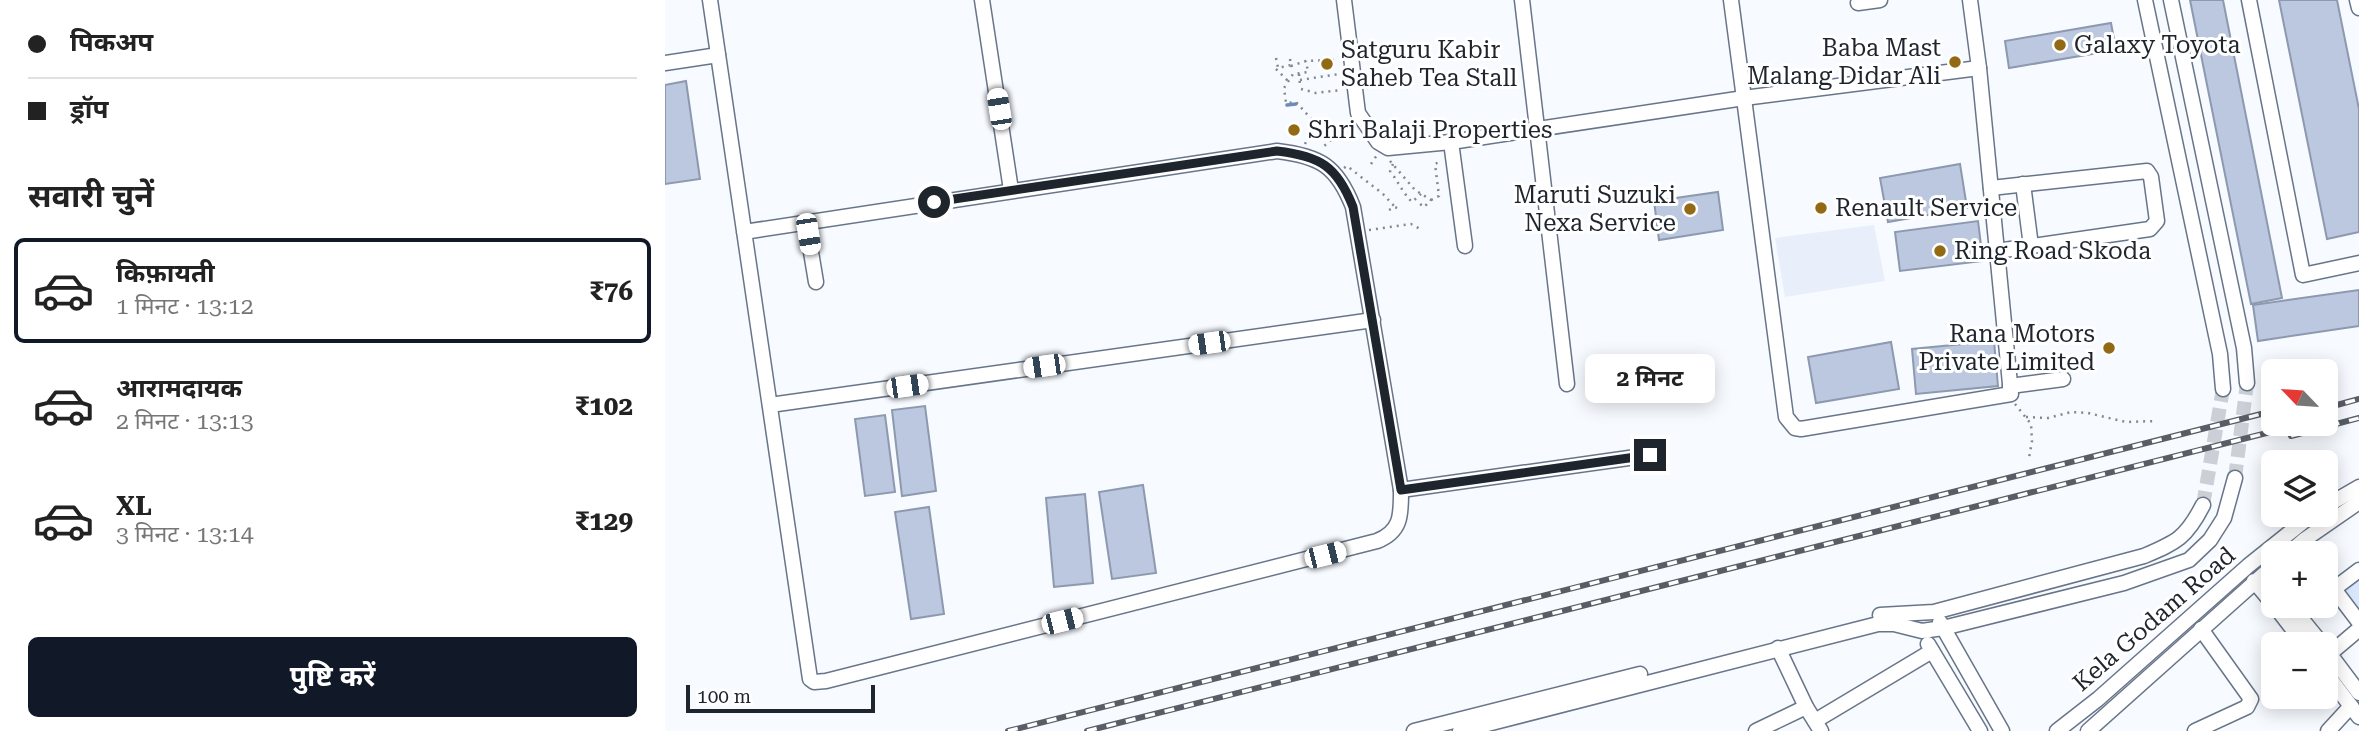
<!DOCTYPE html>
<html lang="hi">
<head>
<meta charset="utf-8">
<style>
  body { margin:0; font-family:"Roboto Serif","Noto Sans Devanagari",serif; background:#f2f2f2; color:#222; height:100vh; display:flex; flex-direction:column; font-size:26px; white-space:nowrap }
  * { box-sizing:border-box; margin:0 }
  p { font-size:23px; color:#767676 }
  .icon { flex:none; width:38px; height:38px; fill:none; stroke:currentColor; stroke-width:2; stroke-linecap:round; stroke-linejoin:round }
  .map { position:relative; flex:1; overflow:hidden }
  .side { display:flex; flex-direction:column; background:#fff; width:665px }
  .side>* { flex:none }
  .banner { display:grid; align-content:center; height:154px; padding:0 28px; background:#fff }
  .needle { width:46px; rotate:295deg }
  .fabs { position:absolute; left:1596px; top:359px; display:grid; gap:14px }
  .fabs a { display:grid; place-items:center; width:77px; height:77px; border-radius:10px; background:#fff; box-shadow:0 4px 18px #0003; font-size:35px }
  .scale { position:absolute; left:21px; bottom:18px; width:189px; box-sizing:border-box; padding-left:7px; border:4px solid #1f252d; border-top:0; font-size:19px; line-height:24px; white-space:nowrap; color:#1f252d; -webkit-text-stroke:5px #fff; paint-order:stroke }
  .end { position:absolute; width:32px; height:32px; margin:-16px; border:9px solid #1f252d; background:#fff; box-shadow:0 0 0 4px #fff }
  .from { border-radius:50% }
  .bubble { position:absolute; height:49px; border-radius:10px; background:#fff; box-shadow:0 4px 18px #0003; font-size:23px; font-weight:700; line-height:49px; text-align:center }
  .car { position:absolute; width:21px; height:42px; margin:-21px -10px; border-radius:9px; box-shadow:0 0 5px 2px #0007; background:linear-gradient(#fff 24%,#345 0 40%,#fff 0 76%,#345 0 86%,#fff 0) }
  .banner b { display:flex; align-items:center; gap:24px; height:66px; font-size:26px }
  .banner b+b { border-top:2px solid #e0e0e0 }
  .banner i { width:18px; height:18px; background:#222 }
  ul { padding:0; list-style:none }
  li { display:flex; align-items:center; gap:21px; height:105px; margin:0 14px 10px; padding:0 14px; border:4px solid transparent; border-radius:10px }
  li div { flex:1 }
  li b { display:block; font-size:26px }
  li em { font-style:normal; font-weight:700 }
  li.selected { border-color:#111827 }
  li>.icon { width:63px; height:63px; stroke-width:1.5 }
  h2 { padding:0 28px; font-size:32px; line-height:84px }
  .primary-button { display:flex; gap:14px; margin-top:auto; padding:14px 28px }
  .primary-button a { flex:1; height:80px; border-radius:10px; background:#111827; color:#fff; font-size:28px; font-weight:700; line-height:80px; text-align:center }
  main { display:flex; flex:1; min-height:0 }
  .map>svg:first-child { display:block }
</style>
</head>
<body>
<main>
<section class="side">
<div class="banner">
<b><i class="from"></i>पिकअप</b>
<b><i></i>ड्रॉप</b>
</div>
<h2>सवारी चुनें</h2>
<ul>
<li class="selected"><svg class="icon" aria-label="car" viewBox="0 0 24 24"><path d="M5 17H2v-5l4-1 3-4h7l3 4 3 1v5h-3M9 17h6M6 11h13"/><circle cx="7" cy="17" r="2"/><circle cx="17" cy="17" r="2"/></svg><div><b>किफ़ायती</b><p>1 मिनट · 13:12</p></div><em>₹76</em></li>
<li><svg class="icon" aria-label="car" viewBox="0 0 24 24"><path d="M5 17H2v-5l4-1 3-4h7l3 4 3 1v5h-3M9 17h6M6 11h13"/><circle cx="7" cy="17" r="2"/><circle cx="17" cy="17" r="2"/></svg><div><b>आरामदायक</b><p>2 मिनट · 13:13</p></div><em>₹102</em></li>
<li><svg class="icon" aria-label="car" viewBox="0 0 24 24"><path d="M5 17H2v-5l4-1 3-4h7l3 4 3 1v5h-3M9 17h6M6 11h13"/><circle cx="7" cy="17" r="2"/><circle cx="17" cy="17" r="2"/></svg><div><b>XL</b><p>3 मिनट · 13:14</p></div><em>₹129</em></li>
</ul>
<div class="primary-button"><a>पुष्टि करें</a></div>
</section>
<div class="map">
<svg width="1694" height="731" viewBox="0 0 1694 731">
  <rect width="100%" height="100%" fill="#f7faff"/>
  <!-- built -->
  <polygon fill="#e8effb" points="1209,225 1220,281 1120,297 1110,238"/>
  <!-- green -->
  <polygon fill="#d9e7fd" points="1694,577 1694,616 1675,593"/>
  <g fill="none" stroke-linecap="round" stroke-linejoin="round">
    <!-- stream -->
    <polyline stroke="#6d8aba" stroke-width="3.5" points="622,105 631,104"/>
  </g>
  <!-- building -->
  <g fill="#bbc8df" stroke="#8c99af" stroke-width="2">
    <polygon points="1525,0 1558,0 1617,298 1586,304"/>
    <polygon points="1614,0 1672,0 1694,109 1694,232 1662,239"/>
    <polygon points="1446,23 1451,50 1344,68 1340,41"/>
    <polygon points="21,81 35,179 0,184 0,85"/>
    <polygon points="1295,164 1302,208 1223,222 1215,178"/>
    <polygon points="1053,192 1058,230 994,240 989,201"/>
    <polygon points="1313,221 1318,261 1235,271 1230,232"/>
    <polygon points="1694,290 1694,326 1593,341 1588,305"/>
    <polygon points="1329,341 1333,386 1251,394 1247,349"/>
    <polygon points="1226,342 1234,389 1151,403 1143,357"/>
    <polygon points="260,406 271,491 237,496 227,410"/>
    <polygon points="220,415 230,492 200,496 190,419"/>
    <polygon points="478,485 491,573 447,579 434,492"/>
    <polygon points="420,494 428,583 389,587 381,498"/>
    <polygon points="264,507 279,614 246,619 230,512"/>
  </g>
  <g fill="none" stroke-linecap="round" stroke-linejoin="round">
    <!-- minor-tunnel -->
    <g stroke="#cccfd5" stroke-width="14" stroke-dasharray="14 7" stroke-linecap="butt">
      <polyline points="1570,478 1582,383"/>
      <polyline points="1538,505 1558,389"/>
    </g>
    <!-- minor casing -->
    <g stroke="#687589" stroke-width="17">
      <g id="minor">
        <path d="M 45,0 L 145,679 L 149,682 L 161,681 L 712,541 C 737,531 736,514 736,490 L 688,207 C 672,166 655,156 612,151 L 79,232"/>
        <polyline points="317,0 346,190"/>
        <polyline points="679,0 693,113 713,142 723,148 786,142 1079,98 1314,68"/>
        <polyline points="857,0 902,384"/>
        <polyline points="1066,0 1121,417 1130,428 1136,429 1346,394 1314,68 1305,0"/>
        <polyline points="1480,0 1555,354 1558,389"/>
        <polyline points="1506,0 1579,348 1582,383"/>
        <polyline points="1584,0 1638,275 1694,263"/>
        <polyline points="1692,0 1694,8"/>
        <polyline points="1193,3 1215,0"/>
        <polyline points="0,63 53,55"/>
        <polyline points="786,142 800,246"/>
        <polyline points="1358,184 1366,246"/>
        <polyline points="1326,188 1482,171 1486,177 1492,221 1485,229 1332,251"/>
        <polyline points="141,222 151,282"/>
        <polyline points="1345,386 1398,379"/>
        <polyline points="105,405 708,320"/>
        <polyline points="736,490 985,455"/>
        <polyline points="1661,506 1694,487"/>
        <polyline points="1624,553 1639,540 1694,502"/>
        <polyline points="1589,581 1608,604"/>
        <polyline points="1669,589 1694,622"/>
        <polyline points="1661,595 1694,570"/>
        <polyline points="1610,606 1639,644"/>
        <polyline points="1626,606 1657,644"/>
        <path d="M 1215,615 L 1269,612 L 1479,556 C 1512,542 1521,538 1538,505"/>
        <polyline points="1635,616 1648,606"/>
        <polyline points="1275,622 1337,731"/>
        <polyline points="1263,644 1315,731"/>
        <polyline points="1113,648 1141,707"/>
        <polyline points="1661,649 1694,693"/>
        <polyline points="1661,657 1694,629"/>
        <polyline points="1661,673 1694,717"/>
        <polyline points="1150,721 1267,651"/>
        <polyline points="749,731 975,674"/>
        <polyline points="795,731 1213,624 1229,624 1257,631 1278,628 1459,583 1524,560 1545,540 1559,518 1570,478"/>
        <polyline points="1091,731 1141,707 1156,731"/>
        <polyline points="1392,731 1433,699 1583,566 1648,514"/>
        <polyline points="1423,731 1608,566"/>
        <polyline points="1530,731 1582,707 1586,699 1536,629"/>
        <polyline points="1663,731 1686,706"/>
      </g>
    </g>
    <!-- path -->
    <g stroke="#83888f" stroke-width="2.5" stroke-dasharray="2 5" stroke-linecap="butt">
      <polyline points="611,58 613,68 626,65"/>
      <polyline points="625,59 626,66 641,61 673,60"/>
      <polyline points="611,69 623,81"/>
      <polyline points="634,74 635,85"/>
      <polyline points="635,80 674,74"/>
      <polyline points="636,89 651,93 676,90"/>
      <polyline points="656,124 668,138 657,148"/>
      <polyline points="640,144 650,123 631,102 621,103 619,88 628,74 643,72 641,61"/>
      <polyline points="725,161 750,190 766,200 759,207 754,203"/>
      <polyline points="706,164 712,155"/>
      <path d="M 728,164 L 725,171 C 733,181 737,192 747,202 L 756,194"/>
      <polyline points="679,168 682,166 718,194 730,207"/>
      <polyline points="766,200 774,196 770,164 774,162"/>
      <polyline points="724,210 730,207 734,209"/>
      <polyline points="704,230 746,224 757,230"/>
      <polyline points="1350,404 1366,424 1367,441 1364,458"/>
      <polyline points="1361,417 1383,418 1406,412 1423,413 1461,422 1491,421"/>
    </g>
    <!-- minor -->
    <use href="#minor" stroke="#fff" stroke-width="14"/>
    <!-- rail casing -->
    <g stroke="#595e66" stroke-width="6">
      <g id="rail">
        <polyline points="1661,408 1694,399"/>
        <polyline points="1626,436 1694,418"/>
        <polyline points="343,731 1608,411"/>
        <polyline points="422,731 1637,424"/>
      </g>
    </g>
    <!-- rail -->
    <use href="#rail" stroke="#fff" stroke-width="3.5" stroke-dasharray="10" stroke-linecap="butt"/>
  </g>
  <g fill="none" stroke-linecap="round" stroke-linejoin="round">
    <!-- route -->
    <path stroke="#1f252d" stroke-width="9" d="M 269,202 L 612,151 C 655,156 672,166 688,207 L 736,490 L 985,455"/>
  </g>
  <!-- markers -->
  <g fill="#936a14" stroke="#fff" stroke-width="2.5">
    <circle cx="1395" cy="45" r="7"/>
    <circle cx="1290" cy="62" r="7"/>
    <circle cx="662" cy="64" r="7"/>
    <circle cx="629" cy="130" r="7"/>
    <circle cx="1156" cy="208" r="7"/>
    <circle cx="1025" cy="209" r="7"/>
    <circle cx="1275" cy="251" r="7"/>
    <circle cx="1444" cy="348" r="7"/>
  </g>
  <g text-anchor="middle" stroke-width="6" stroke-linejoin="round" paint-order="stroke">
    <!-- poi labels -->
    <g font-size="24" fill="#1f252d" stroke="#fff" text-anchor="start">
      <text x="1409" y="53">Galaxy Toyota</text>
      <text x="1276" y="56" text-anchor="end">Baba Mast<tspan x="1276" dy="28">Malang Didar Ali</tspan></text>
      <text x="676" y="58">Satguru Kabir<tspan x="676" dy="28">Saheb Tea Stall</tspan></text>
      <text x="643" y="138">Shri Balaji Properties</text>
      <text x="1011" y="203" text-anchor="end">Maruti Suzuki<tspan x="1011" dy="28">Nexa Service</tspan></text>
      <text x="1170" y="216">Renault Service</text>
      <text x="1289" y="259">Ring Road Skoda</text>
      <text x="1430" y="342" text-anchor="end">Rana Motors<tspan x="1430" dy="28">Private Limited</tspan></text>
    </g>
    <!-- street labels -->
    <g font-size="24" fill="#1f252d" stroke="#fff">
      <text transform="translate(1489 619) rotate(-41)" y="8">Kela Godam Road</text>
    </g>
  </g>
</svg>
<div class="fabs">
<a><svg class="needle" viewBox="-14 -14 28 28"><path d="M0-13l5 13h-10z" fill="#e53935"/><path d="M0 13l5-13h-10z" fill="#767676"/></svg></a>
<a><svg class="icon" aria-label="layers" viewBox="0 0 24 24"><path d="M12 4l9 5-9 5-9-5zM3 14l9 5 9-5"/></svg></a>
<a>+</a>
<a>−</a>
</div>
<div class="scale">100 m</div>
<i class="end from" style="left:269px;top:202px"></i>
<i class="end" style="left:985px;top:455px"></i>
<div class="bubble" style="left:920px;top:354px;width:130px">2 मिनट</div>
<i class="car" style="left:334px;top:109px;rotate:351deg"></i>
<i class="car" style="left:143px;top:234px;rotate:171deg"></i>
<i class="car" style="left:544px;top:343px;rotate:262deg"></i>
<i class="car" style="left:379px;top:366px;rotate:262deg"></i>
<i class="car" style="left:242px;top:386px;rotate:82deg"></i>
<i class="car" style="left:660px;top:555px;rotate:76deg"></i>
<i class="car" style="left:397px;top:621px;rotate:76deg"></i>
</div>
</main>
</body>
</html>
